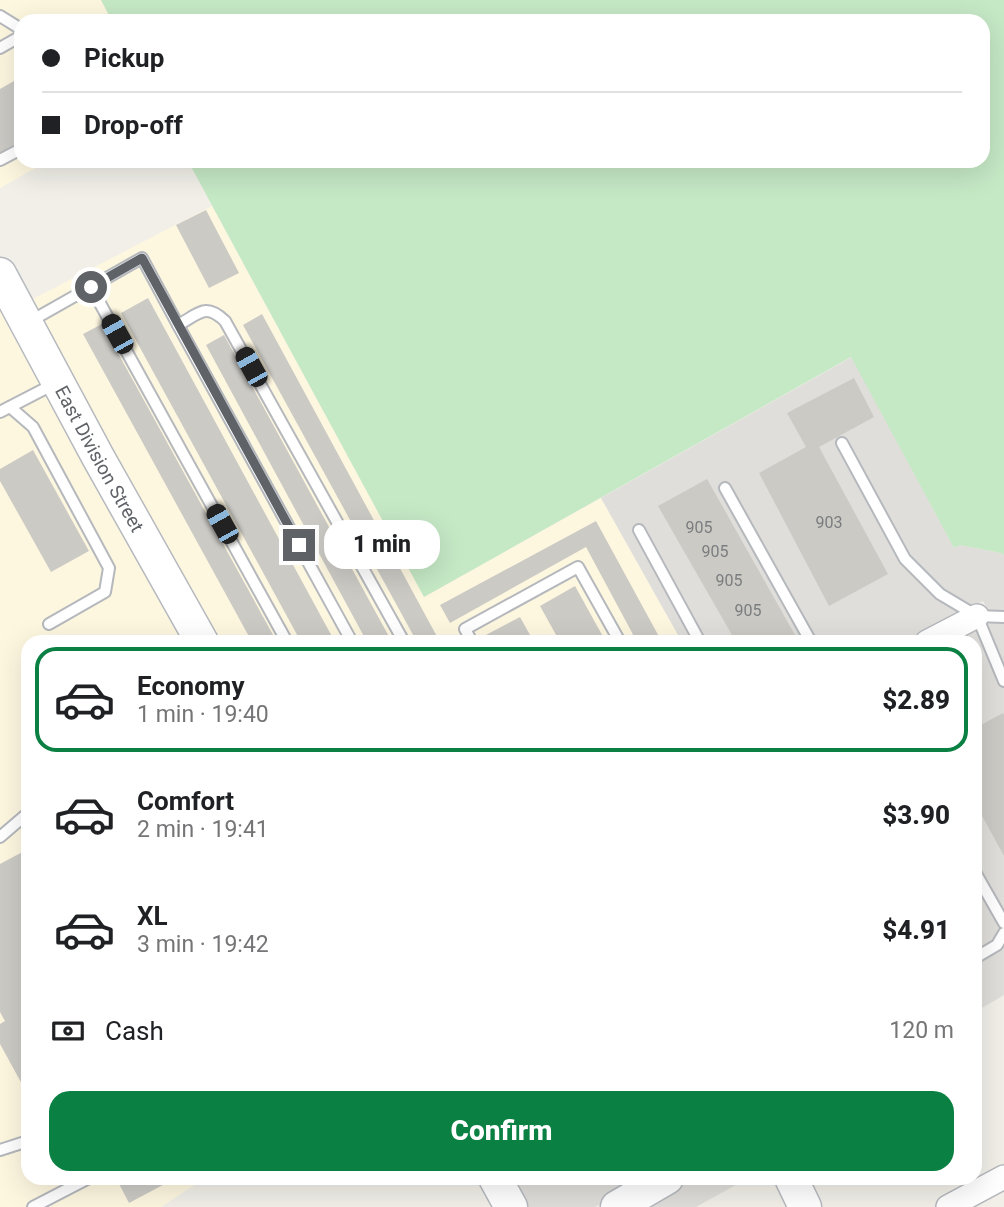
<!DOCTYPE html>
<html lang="en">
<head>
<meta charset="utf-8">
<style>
  body { margin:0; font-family:Roboto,sans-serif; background:#f6f6f6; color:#202124; height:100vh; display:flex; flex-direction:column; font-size:26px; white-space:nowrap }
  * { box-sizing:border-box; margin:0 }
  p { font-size:23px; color:#757577 }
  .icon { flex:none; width:38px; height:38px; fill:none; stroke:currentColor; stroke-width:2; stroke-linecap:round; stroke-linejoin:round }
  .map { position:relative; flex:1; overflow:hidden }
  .panel { position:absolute; left:21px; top:635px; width:961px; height:550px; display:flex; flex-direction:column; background:#fff; border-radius:21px; box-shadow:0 7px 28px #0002 }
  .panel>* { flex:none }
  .hud { position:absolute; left:14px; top:14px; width:976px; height:154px; border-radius:21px; box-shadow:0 7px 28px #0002; display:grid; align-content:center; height:154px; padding:0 28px; background:#fff }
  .end { position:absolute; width:32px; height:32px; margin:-16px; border:9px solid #5f6368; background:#fff; box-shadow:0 0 0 4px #fff }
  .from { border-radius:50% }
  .bubble { position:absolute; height:49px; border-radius:21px; background:#fff; box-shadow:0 7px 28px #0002; font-size:23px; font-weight:800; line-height:49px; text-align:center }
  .car { position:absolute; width:21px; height:42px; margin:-21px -10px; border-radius:9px; box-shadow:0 0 5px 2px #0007; background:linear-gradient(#222 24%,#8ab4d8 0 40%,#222 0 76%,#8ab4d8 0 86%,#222 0) }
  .hud b { display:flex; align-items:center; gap:24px; height:66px; font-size:26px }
  .hud b+b { border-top:2px solid #e0e0e0 }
  .hud i { width:18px; height:18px; background:#202124 }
  ul { padding:12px 0 0; list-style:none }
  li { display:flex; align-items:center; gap:21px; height:105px; margin:0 14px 10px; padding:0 14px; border:4px solid transparent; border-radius:21px }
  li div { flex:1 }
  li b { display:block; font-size:26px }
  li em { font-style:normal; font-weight:800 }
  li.selected { border-color:#0b8043 }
  li>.icon { width:63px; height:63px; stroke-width:1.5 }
  .pay { display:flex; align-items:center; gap:18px; height:77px; padding:0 28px; font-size:26px }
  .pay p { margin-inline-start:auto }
  .primary-button { display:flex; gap:14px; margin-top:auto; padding:14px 28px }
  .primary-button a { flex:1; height:80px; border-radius:21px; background:#0b8043; color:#fff; font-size:28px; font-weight:800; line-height:80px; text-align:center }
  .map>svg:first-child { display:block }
</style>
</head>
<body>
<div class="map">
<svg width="1004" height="1207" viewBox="0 0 1004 1207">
  <rect width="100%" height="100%" fill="#f1efe8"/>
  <!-- commercial -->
  <g fill="#fef7e0">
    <polygon points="0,0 101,0 112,21 21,21 21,161 48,161 0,188"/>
    <polygon points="212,206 424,597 601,498 682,642 217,642 29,301"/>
    <polygon points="0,310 3,314 7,312 188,642 28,642 28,1178 205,1178 161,1207 0,1207"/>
  </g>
  <!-- industrial -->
  <g fill="#e0deda">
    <polygon points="852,357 954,548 960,545 1001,553 1004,555 1004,995 975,1012 975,642 951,642 993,620 983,601 903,642 682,642 601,498"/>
    <polygon points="509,1178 645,1178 595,1207 527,1207"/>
    <polygon points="688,1178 744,1178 743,1181 696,1207 639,1207"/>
  </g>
  <!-- green -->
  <polygon fill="#c5e8c5" points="101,0 1004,0 1004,555 1001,553 960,545 954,548 851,357 424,597 188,161 984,161 984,21 112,21"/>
  <!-- building -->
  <g fill="#cccac5">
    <polygon points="21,77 21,143 0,154 0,89"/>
    <polygon points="206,210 239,273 209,288 176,225"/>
    <polygon points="148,298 335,642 301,642 121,313"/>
    <polygon points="262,314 440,642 417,642 243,325"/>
    <polygon points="102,324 277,642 252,642 83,334"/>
    <polygon points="224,335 392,642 367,642 206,345"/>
    <polygon points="854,378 874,417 819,447 888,574 829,606 759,473 806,447 787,413"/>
    <polygon points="33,450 89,551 51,572 0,481 0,469"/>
    <polygon points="707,479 799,642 736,642 658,506"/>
    <polygon points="596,521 662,642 637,642 586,547 450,623 440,605"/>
    <polygon points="575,586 606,642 560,642 540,606"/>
    <polygon points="520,617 534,642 488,642 484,636"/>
    <polygon points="1003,713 1004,715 1004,856 975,803 975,728"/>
    <polygon points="28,849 28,1095 0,1044 0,1024 5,1021 0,1012 0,864"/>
    <polygon points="116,1178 176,1178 129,1203"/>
  </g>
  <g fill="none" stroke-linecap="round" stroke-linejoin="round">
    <!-- lane casing -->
    <g stroke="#b5b8bc" stroke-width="14">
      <g id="lane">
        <polyline points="0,16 21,29"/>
        <polyline points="0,48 21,36"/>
        <polyline points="0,160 21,149"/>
        <polyline points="91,287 287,642"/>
        <path d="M 29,322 L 142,258 L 178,325 C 199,314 205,302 225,321 L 404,642"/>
        <polyline points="178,325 352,642"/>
        <polyline points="10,407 33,427 109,568 105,592 49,624"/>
        <polyline points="0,412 56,383"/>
        <polyline points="842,443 905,559 940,594 977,616 1004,617"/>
        <polyline points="725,488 811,642"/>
        <polyline points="639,530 700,642"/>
        <polyline points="977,616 1004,681"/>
        <polyline points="472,642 465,629 578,567 620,642"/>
        <polyline points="0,837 28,813"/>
        <polyline points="975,872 1004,923"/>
        <polyline points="975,958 997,945 1004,933"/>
        <polyline points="0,1150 28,1141"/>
        <polyline points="33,1207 89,1178"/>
      </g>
    </g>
    <!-- street casing -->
    <g stroke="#b5b8bc" stroke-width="26">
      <g id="street">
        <polyline points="927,642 977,616"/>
        <polyline points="948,1207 1004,1177"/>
      </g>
    </g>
    <!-- secondary casing -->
    <g stroke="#b6babf" stroke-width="35">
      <g id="secondary">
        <path id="s1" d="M 0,274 L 98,457 L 202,642"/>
        <polyline points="495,1178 511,1207"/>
        <polyline points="791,1178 805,1207"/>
        <polyline points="617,1207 667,1178"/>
      </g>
    </g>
    <!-- lane -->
    <use href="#lane" stroke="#fff" stroke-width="10"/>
    <!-- street -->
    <use href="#street" stroke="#fff" stroke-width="23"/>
    <!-- secondary -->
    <use href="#secondary" stroke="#fff" stroke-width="32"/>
  </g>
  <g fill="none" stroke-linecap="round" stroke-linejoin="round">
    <!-- route -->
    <polyline stroke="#5f6368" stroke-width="9" points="91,287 142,258 299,545"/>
  </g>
  <g text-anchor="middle" stroke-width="7" stroke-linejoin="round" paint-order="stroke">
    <!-- number labels -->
    <g font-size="16" fill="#7a7d7f">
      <text x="829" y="528">903</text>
      <text x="699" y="533">905</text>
      <text x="715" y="557">905</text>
      <text x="729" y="586">905</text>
      <text x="748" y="616">905</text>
    </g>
    <!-- street labels -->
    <g font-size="19" fill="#5f6368" stroke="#fff">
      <text dy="7" stroke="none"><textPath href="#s1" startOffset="210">East Division Street</textPath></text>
    </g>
  </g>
</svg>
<i class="end from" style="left:91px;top:287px"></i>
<i class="end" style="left:299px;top:545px"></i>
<div class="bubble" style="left:324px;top:520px;width:116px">1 min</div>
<i class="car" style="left:117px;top:334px;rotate:331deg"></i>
<i class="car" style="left:251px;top:367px;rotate:331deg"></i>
<i class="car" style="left:222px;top:524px;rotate:331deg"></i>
<div class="hud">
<b><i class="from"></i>Pickup</b>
<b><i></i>Drop-off</b>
</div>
<section class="panel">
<ul>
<li class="selected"><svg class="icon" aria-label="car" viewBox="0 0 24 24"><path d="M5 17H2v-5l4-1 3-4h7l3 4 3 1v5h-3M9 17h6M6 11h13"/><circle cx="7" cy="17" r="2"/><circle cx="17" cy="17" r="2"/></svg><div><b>Economy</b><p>1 min · 19:40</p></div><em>$2.89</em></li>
<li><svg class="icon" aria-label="car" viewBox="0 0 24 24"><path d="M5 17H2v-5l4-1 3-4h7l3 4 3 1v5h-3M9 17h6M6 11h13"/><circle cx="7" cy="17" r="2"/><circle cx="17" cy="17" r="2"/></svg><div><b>Comfort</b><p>2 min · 19:41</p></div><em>$3.90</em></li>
<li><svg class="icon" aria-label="car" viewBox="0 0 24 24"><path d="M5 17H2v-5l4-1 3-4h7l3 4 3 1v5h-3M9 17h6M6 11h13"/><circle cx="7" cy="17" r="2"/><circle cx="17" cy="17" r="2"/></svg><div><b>XL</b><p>3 min · 19:42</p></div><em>$4.91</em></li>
</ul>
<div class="pay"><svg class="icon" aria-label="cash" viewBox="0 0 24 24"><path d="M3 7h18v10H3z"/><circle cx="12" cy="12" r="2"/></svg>Cash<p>120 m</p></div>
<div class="primary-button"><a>Confirm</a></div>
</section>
</div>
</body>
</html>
